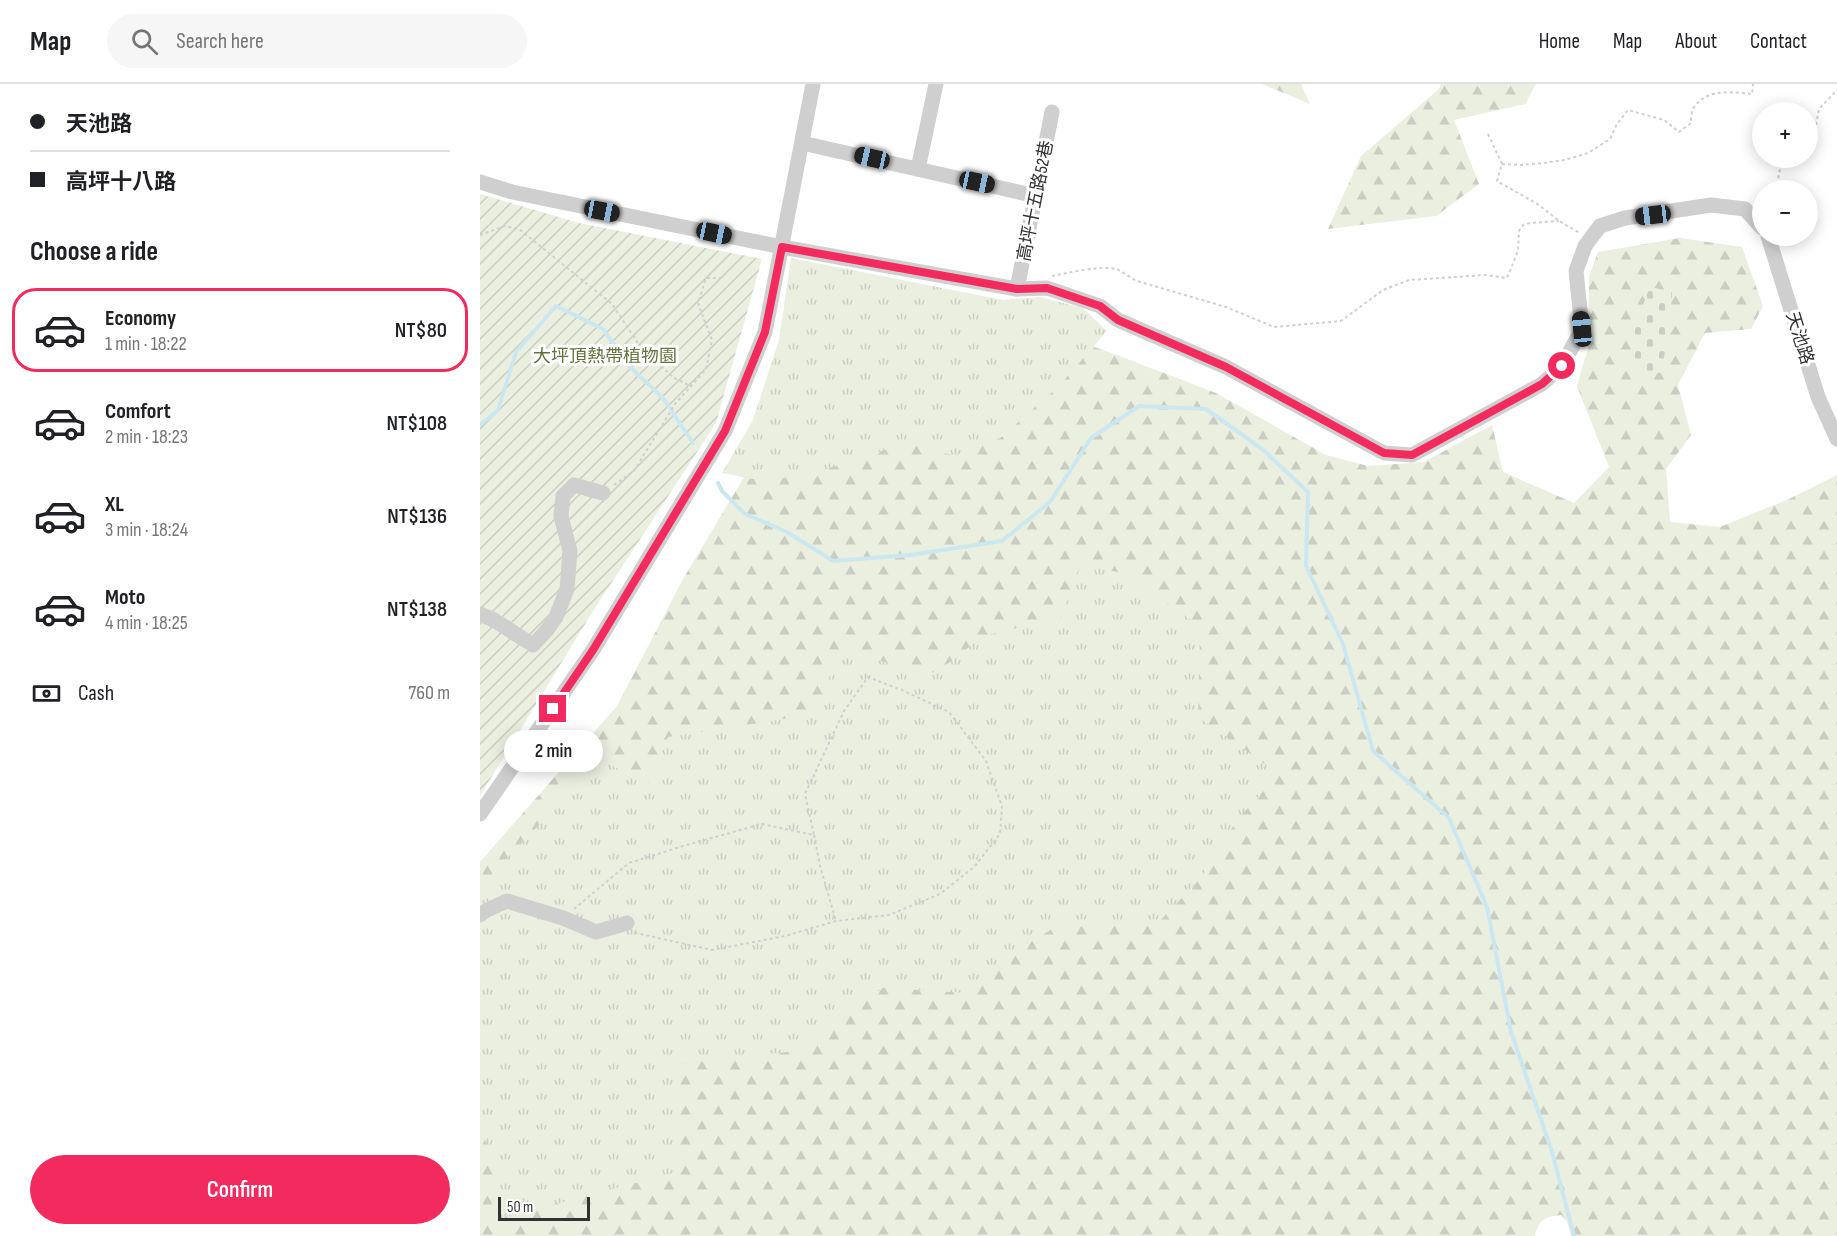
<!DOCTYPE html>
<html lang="en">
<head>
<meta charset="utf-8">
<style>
  body { margin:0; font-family:"Sofia Sans Condensed","Noto Sans TC",sans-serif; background:#f6f6f6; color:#202124; height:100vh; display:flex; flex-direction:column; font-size:22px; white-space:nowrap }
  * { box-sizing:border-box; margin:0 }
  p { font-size:20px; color:#757577 }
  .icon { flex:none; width:33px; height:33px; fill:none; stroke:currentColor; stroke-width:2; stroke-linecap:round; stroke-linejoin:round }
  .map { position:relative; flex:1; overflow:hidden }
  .side { display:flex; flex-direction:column; background:#fff; width:480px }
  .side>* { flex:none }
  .guide { display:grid; align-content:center; height:132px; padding:0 30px; background:#fff }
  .fabs { position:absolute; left:1272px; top:18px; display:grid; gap:12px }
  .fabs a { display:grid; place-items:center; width:66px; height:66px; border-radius:50%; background:#fff; box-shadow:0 3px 15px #0003; font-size:30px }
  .scale { position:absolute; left:18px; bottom:15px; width:92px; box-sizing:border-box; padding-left:6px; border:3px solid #323232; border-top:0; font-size:16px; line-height:21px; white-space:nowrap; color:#323232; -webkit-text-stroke:4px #fff; paint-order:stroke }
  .end { position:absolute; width:27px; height:27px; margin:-14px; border:8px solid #f32a5d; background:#fff; box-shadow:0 0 0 3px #fff }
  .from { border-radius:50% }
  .bubble { position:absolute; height:42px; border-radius:21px; background:#fff; box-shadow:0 3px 15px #0003; font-size:20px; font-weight:600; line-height:42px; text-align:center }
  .car { position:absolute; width:18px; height:36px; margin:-18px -9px; border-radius:8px; box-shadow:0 0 4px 2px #0007; background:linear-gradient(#222 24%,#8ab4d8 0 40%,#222 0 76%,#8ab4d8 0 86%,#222 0) }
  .guide b { display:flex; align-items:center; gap:21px; height:57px; font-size:22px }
  .guide b+b { border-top:2px solid #e0e0e0 }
  .guide i { width:15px; height:15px; background:#202124 }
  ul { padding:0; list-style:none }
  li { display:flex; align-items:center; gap:18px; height:84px; margin:0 12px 9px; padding:0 18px; border:3px solid transparent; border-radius:24px }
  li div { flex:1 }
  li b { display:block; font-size:22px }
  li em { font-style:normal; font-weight:600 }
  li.on { border-color:#f32a5d }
  li>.icon { width:54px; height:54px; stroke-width:1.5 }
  h2 { padding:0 30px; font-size:27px; line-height:72px }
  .pay { display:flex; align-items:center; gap:15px; height:66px; padding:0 30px; font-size:22px }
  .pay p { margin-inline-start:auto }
  .cta { display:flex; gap:12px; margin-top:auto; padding:12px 30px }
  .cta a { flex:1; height:69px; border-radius:36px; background:#f32a5d; color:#fff; font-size:24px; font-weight:600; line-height:69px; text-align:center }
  header { display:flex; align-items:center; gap:36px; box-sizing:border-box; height:84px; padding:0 30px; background:#fff; border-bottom:2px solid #e0e0e0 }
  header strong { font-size:28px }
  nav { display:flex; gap:33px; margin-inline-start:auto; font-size:21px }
  .search { width:420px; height:54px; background:#f6f6f6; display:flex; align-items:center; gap:15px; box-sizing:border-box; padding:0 21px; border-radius:33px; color:#757577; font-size:22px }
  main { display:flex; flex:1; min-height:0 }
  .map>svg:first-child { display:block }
</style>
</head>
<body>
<header>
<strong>Map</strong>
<div class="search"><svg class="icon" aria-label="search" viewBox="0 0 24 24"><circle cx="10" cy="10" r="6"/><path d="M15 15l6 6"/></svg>Search here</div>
<nav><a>Home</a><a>Map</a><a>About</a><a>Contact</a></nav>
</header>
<main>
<section class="side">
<div class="guide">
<b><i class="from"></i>天池路</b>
<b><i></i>高坪十八路</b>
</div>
<h2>Choose a ride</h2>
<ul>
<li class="on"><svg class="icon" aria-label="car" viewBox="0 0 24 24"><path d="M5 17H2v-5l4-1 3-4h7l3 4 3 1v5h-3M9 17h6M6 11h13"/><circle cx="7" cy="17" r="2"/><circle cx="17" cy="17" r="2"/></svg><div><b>Economy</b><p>1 min · 18:22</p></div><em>NT$80</em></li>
<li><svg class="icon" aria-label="car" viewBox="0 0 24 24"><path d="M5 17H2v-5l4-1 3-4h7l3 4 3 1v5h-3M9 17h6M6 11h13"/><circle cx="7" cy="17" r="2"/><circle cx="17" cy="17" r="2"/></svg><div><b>Comfort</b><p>2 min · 18:23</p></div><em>NT$108</em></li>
<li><svg class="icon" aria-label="car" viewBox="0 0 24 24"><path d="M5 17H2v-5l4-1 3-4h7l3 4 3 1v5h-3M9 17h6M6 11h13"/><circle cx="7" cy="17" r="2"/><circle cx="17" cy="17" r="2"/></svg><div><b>XL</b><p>3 min · 18:24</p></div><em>NT$136</em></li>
<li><svg class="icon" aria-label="car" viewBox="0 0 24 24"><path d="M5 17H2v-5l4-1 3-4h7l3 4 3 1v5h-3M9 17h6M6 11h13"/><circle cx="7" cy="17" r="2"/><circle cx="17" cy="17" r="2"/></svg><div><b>Moto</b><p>4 min · 18:25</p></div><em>NT$138</em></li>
</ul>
<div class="pay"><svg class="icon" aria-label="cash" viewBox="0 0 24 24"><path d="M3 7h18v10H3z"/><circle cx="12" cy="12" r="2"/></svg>Cash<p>760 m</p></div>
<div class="cta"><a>Confirm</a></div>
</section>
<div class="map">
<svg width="1357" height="1152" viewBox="0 0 1357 1152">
  <defs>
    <pattern id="forest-firs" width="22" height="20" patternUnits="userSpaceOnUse" patternTransform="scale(1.5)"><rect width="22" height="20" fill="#ebefe0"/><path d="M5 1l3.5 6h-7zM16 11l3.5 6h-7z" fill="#cacdc1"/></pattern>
    <pattern id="cemetery-stones" width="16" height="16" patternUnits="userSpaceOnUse" patternTransform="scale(1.5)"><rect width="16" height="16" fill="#ebefe0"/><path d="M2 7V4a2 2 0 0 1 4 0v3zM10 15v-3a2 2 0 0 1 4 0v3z" fill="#cacdc1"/></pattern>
    <pattern id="park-tufts" width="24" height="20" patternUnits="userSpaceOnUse" patternTransform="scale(1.5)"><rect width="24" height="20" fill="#ebefe0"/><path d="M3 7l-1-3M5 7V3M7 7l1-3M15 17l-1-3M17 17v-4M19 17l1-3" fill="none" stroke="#cacdc1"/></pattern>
    <pattern id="garden-furrows" width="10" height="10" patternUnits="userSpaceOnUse" patternTransform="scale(1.5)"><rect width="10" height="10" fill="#ebefe0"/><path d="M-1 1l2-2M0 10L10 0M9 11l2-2" fill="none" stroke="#cacdc1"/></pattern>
  </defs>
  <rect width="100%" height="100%" fill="#fff"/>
  <!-- forest -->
  <g fill="url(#forest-firs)">
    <polygon points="782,0 821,0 830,20"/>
    <polygon points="961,0 1056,0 1045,20 974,36 999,100 956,132 848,145 881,72 959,5"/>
    <path d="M 1200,154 L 1262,163 L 1283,222 L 1271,245 L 1225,249 L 1198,301 L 1211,351 L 1186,385 L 1190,438 L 1240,443 L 1309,415 L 1357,391 L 1357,1152 L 1091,1152 L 1087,1137 L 1081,1131 C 1064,1133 1059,1135 1055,1152 L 0,1152 L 0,778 L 137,622 L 203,495 L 299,335 L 537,237 L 629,268 L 736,309 L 846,371 L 888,382 L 944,378 L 1012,341 L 1023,388 L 1094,419 L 1129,383 L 1097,302 L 1108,264 L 1109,193 L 1118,168 Z"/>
  </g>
  <!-- cemetery -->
  <polygon fill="url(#cemetery-stones)" points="1170,203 1192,208 1190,241 1181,289 1152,287 1150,254"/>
  <!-- park -->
  <g fill="url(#park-tufts)">
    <polygon points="311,174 523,216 560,213 603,224 627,247 579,302 520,354 475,372 426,359 323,393 272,395 242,389 273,336 299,256"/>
    <polygon points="601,481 643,489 720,542 718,633 799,690 757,736 720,795 676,841 576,843 542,862 488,909 403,904 315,967 194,981 201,1087 1,1140 25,1092 0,1047 0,803 61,739 111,669 167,702 188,653 249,644 337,629 358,568 456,589 503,552 581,534"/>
  </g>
  <!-- garden -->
  <polygon fill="url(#garden-furrows)" points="0,110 99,139 282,175 236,339 113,527 0,712"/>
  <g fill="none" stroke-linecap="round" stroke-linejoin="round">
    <!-- stream -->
    <g stroke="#cbe8f0" stroke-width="4">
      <polyline points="0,341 18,326 36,268 76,222 123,245 151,284 183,314 213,359"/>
      <polyline points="238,399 242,407 265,430 307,448 353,477 430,471 522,457 570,418 611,354 659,322 726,325 782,365 828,408 826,482 863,560 893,667 969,734 1007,823 1031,948 1072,1068 1094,1152"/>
    </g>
    <!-- path -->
    <g stroke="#cfcfcf" stroke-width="2" stroke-dasharray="3 3" stroke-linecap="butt">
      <polyline points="1008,50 1022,80 1017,97 1059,121 1079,137 1100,149"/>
      <polyline points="1328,55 1334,52 1339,25 1357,6"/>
      <path d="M 1022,80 L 1041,81 L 1063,79 L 1085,76 L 1108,69 L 1130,55 L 1137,40 L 1148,26 L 1184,36 L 1199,48 L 1211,39 C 1211,35 1211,29 1213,25 C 1225,4 1253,8 1272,10 L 1273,0"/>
      <polyline points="1296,106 1302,74"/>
      <polyline points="0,151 25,142 39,145 132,220 162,265 194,294 211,302"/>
      <path d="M 572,192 C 587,189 622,181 636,185 C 643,187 650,194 657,197 L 746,223 L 794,243 L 861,237 L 903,206 L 929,196 L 1006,191 L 1027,194 L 1038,167 L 1039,147 L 1043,141 L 1050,139 L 1079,137"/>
      <polyline points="134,401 154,387 195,320 226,285 232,256 218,219 226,194 243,194"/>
      <polyline points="334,751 340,782 356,837"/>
      <polyline points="94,825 149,779 203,762 282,740 334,751 325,710 364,627 388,593 424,607 469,628 506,677 522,722 520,750 494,783 460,810 409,831 356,837 305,852 232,866 156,849"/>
    </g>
    <!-- minor -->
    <g stroke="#cfcfcf" stroke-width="15">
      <polyline points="322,59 556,112"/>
      <polyline points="438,85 456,0"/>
      <polyline points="0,98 32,108 302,163 537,205 567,204 620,222 638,236 746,283 904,369 932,371 1062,300 1082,282 1102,245 1096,187 1105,162 1120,142 1145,134 1231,121 1265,125 1282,144"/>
      <polyline points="1288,152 1338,313 1357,355"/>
      <polyline points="537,205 572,28"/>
      <polyline points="0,530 14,536 53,561 67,546 76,533 87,505 90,467 81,432 83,412 94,401 123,409"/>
      <polyline points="0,730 113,566 245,347 285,248 333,0"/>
      <polyline points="0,831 7,826 27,817 83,834 116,848 147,839"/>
    </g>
  </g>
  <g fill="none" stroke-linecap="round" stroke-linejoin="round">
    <!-- route -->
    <polyline stroke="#f32a5d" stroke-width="8" points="73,625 113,566 245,347 285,248 302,163 537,205 567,204 620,222 638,236 746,283 904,369 932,371 1062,300 1082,282"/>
  </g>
  <g text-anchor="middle" stroke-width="6" stroke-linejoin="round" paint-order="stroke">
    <!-- street labels -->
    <g font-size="18" fill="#323232" stroke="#fff">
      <text transform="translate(555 117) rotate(-79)" y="6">高坪十五路52巷</text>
      <text transform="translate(1320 254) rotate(73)" y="6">天池路</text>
    </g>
    <!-- park labels -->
    <g font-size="18" fill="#5f733b" stroke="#fff">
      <text x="125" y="278">大坪頂熱帶植物園</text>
    </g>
  </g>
</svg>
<div class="fabs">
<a>+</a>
<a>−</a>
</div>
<div class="scale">50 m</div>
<i class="end from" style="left:1082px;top:282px"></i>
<i class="end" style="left:73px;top:625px"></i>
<div class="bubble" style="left:24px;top:646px;width:99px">2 min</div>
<i class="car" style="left:392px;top:74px;rotate:283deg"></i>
<i class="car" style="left:497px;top:98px;rotate:102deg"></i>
<i class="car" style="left:122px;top:127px;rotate:101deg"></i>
<i class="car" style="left:1173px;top:131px;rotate:263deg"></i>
<i class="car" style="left:234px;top:149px;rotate:102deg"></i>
<i class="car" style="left:1102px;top:245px;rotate:354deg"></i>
</div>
</main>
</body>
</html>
